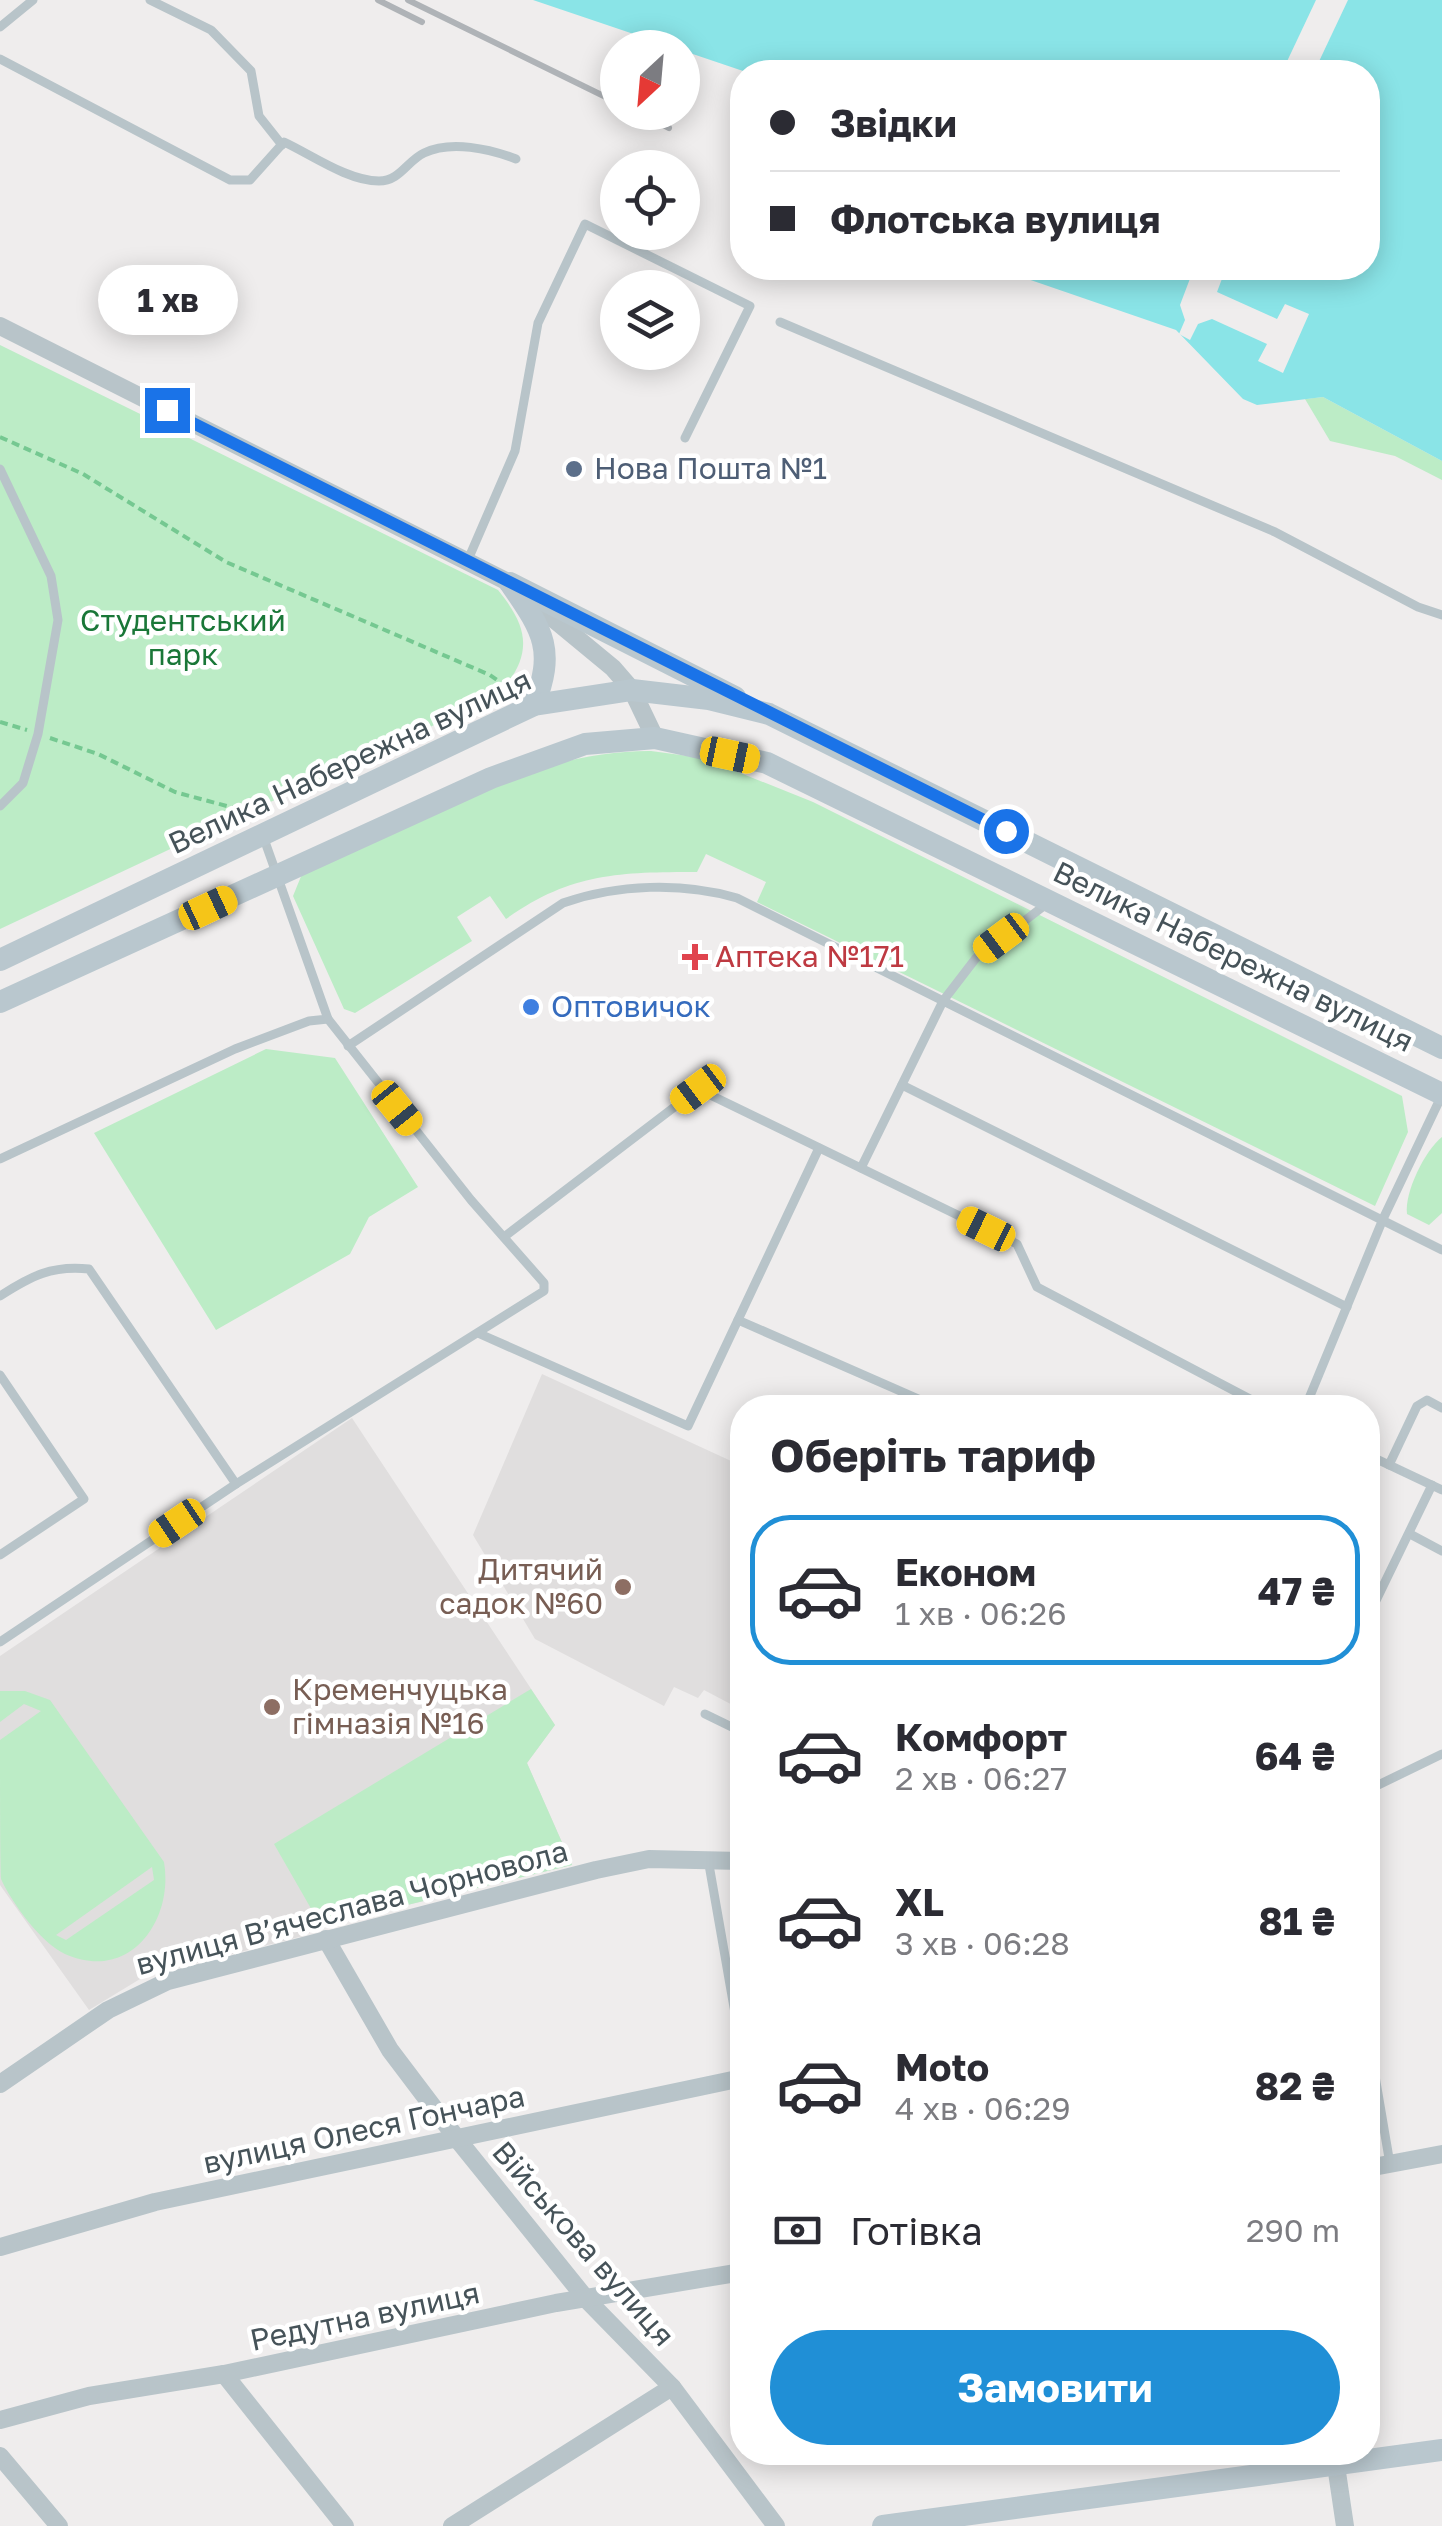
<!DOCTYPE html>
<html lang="uk">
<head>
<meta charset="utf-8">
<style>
  body { margin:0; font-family:"Golos Text",sans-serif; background:#f7f7f7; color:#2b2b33; height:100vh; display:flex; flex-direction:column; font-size:38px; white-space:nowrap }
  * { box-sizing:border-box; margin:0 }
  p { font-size:32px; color:#7c7c81 }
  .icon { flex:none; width:55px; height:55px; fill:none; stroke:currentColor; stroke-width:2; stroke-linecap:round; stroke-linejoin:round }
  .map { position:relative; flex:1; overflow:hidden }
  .details { position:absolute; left:730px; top:1395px; width:650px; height:1070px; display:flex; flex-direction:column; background:#fff; border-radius:40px; box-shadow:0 5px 25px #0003 }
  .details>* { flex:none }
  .hud { position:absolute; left:730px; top:60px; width:650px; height:220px; border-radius:40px; box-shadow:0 5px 25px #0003; display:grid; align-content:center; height:220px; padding:0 40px; background:#fff }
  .needle { width:65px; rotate:206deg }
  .controls { position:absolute; left:600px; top:30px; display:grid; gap:20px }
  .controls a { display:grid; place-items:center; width:100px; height:100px; border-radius:50%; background:#fff; box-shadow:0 5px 25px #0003; font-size:50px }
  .end { position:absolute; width:45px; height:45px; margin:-22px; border:12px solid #1a73e8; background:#fff; box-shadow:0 0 0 5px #fff }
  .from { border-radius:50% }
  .bubble { position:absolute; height:70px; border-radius:35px; background:#fff; box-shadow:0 5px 25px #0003; font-size:32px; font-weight:700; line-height:70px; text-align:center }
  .car { position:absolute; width:30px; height:60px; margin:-30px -15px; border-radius:12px; box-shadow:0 0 8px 2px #0007; background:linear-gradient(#f5c518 24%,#345 0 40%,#f5c518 0 76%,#345 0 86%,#f5c518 0) }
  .hud b { display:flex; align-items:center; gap:35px; height:95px; font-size:38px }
  .hud b+b { border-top:2px solid #e1e1e2 }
  .hud i { width:25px; height:25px; background:#2b2b33 }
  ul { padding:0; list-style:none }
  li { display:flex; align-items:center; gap:30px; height:150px; margin:0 20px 15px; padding:0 20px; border:5px solid transparent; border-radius:40px }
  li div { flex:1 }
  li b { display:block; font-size:38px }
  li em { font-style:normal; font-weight:700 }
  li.current { border-color:#208fd6 }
  li>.icon { width:90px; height:90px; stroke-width:1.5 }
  h2 { padding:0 40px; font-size:45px; line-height:120px }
  .pay { display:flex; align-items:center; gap:25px; height:110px; padding:0 40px; font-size:38px }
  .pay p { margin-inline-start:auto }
  .cta { display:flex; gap:20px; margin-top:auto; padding:20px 40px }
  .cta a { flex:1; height:115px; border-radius:60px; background:#208fd6; color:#fff; font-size:40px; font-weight:700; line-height:115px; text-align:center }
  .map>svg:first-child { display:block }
</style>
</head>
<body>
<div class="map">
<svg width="1442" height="2526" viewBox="0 0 1442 2526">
  <rect width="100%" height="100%" fill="#efeded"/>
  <!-- education -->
  <g fill="#e0dede">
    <polygon points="542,1374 742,1466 742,1710 704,1690 698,1698 674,1687 664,1706 535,1639 473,1535"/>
    <polygon points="352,1418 555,1725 527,1763 572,1865 321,1926 303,1936 145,1976 89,2010 0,1885 0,1656"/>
  </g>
  <!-- green -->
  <g fill="#bcecc6" fill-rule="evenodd">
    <path d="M 0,345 L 498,590 C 531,630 532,657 498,695 L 0,929 Z"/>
    <polygon points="1323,397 1442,461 1442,480 1395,456 1330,441 1305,399"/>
    <path d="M 651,751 L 703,758 L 813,802 L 1402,1096 L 1408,1132 L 1375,1206 L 757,902 L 766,882 L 706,854 L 697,872 C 620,872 570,873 506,919 L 490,896 L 457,917 L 472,941 L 355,1013 L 344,1009 L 293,896 L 302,874 C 410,825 529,750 651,751 Z"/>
    <polygon points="266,1049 335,1058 418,1187 369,1217 350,1254 216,1330 94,1133"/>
    <path d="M 1442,1137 L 1442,1213 L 1429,1225 L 1407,1214 C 1404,1193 1425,1150 1442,1137 Z"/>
    <polygon points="531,1689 555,1725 527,1763 572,1865 321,1926 274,1844"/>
    <path d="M 0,1691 L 25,1691 L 50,1700 L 164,1862 C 174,1920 130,1983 65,1954 C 41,1943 12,1903 1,1879 C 0,1859 0,1767 0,1740 L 41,1711 L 24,1704 L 0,1722 ZM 152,1867 L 154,1880 L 66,1940 L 56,1935 Z"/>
  </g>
  <!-- water -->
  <polygon fill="#8ae4e7" points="533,0 1442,0 1442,461 1323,397 1257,405 1243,399 1176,330 996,268 1368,268 1368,72 746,72"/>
  <!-- pier -->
  <g fill="#efeded">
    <polygon points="1316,0 1348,0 1314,72 1282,72"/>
    <polygon points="1194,268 1226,268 1217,292 1277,319 1285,304 1309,314 1283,373 1258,361 1267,344 1212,319 1198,324 1190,340 1179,334 1185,320 1180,305"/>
  </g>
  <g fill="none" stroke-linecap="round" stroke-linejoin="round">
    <!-- path -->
    <g stroke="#75c891" stroke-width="4" stroke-dasharray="8 5" stroke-linecap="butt">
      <polyline points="0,437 83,474 226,562 490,675 514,692"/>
      <polyline points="0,722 27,730"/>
      <polyline points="50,738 98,754 175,792 256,814"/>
    </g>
    <!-- lane -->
    <g stroke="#b8c4c9" stroke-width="9">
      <polyline points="150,0 211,30 251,71 259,116 282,145"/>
      <polyline points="0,27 33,0"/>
      <path d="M 0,59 L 230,180 L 250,180 L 284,142 C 312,155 348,181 379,181 C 400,181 407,161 424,153 C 451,140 490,149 516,159"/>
      <polyline points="780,322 1275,532 1418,607 1442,615"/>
      <polyline points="0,469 51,576 58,620 38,734 23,783 0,806"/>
      <polyline points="467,562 515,451 538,323 585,224 750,306 685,438"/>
      <path d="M 348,1046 L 563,903 C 617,884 683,882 737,898 L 1442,1250"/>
      <polyline points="902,1085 1347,1307"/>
      <polyline points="0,1159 235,1049 309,1021 328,1019 263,836"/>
      <polyline points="861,1168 943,1001 976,958 1049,902"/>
      <polyline points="504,1237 698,1089 1017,1244 1037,1287 1267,1408"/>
      <path d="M 0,1296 C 31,1276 52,1265 89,1269 L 236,1484"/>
      <polyline points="738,1320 939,1408"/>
      <polyline points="480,1334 688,1426 819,1148"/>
      <polyline points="0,1375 84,1499 0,1555"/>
      <polyline points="1305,1408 1383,1219 1441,1097"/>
      <polyline points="1368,1455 1442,1490"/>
      <polyline points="1389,1465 1417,1406 1427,1400 1442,1408"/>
      <polyline points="1410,1534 1442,1551"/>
      <polyline points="1368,1617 1432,1485"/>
      <polyline points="0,1642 236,1484 544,1291 544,1283 471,1200 328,1019"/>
      <polyline points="705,1714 742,1732"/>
      <polyline points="1368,1790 1442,1754"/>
      <polyline points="708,1859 742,2053"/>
      <polyline points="1368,2035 1390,2164"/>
    </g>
    <!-- street -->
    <g stroke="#b8c4c9" stroke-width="18">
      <polyline points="0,326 510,583 613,668 632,690 655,738"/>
      <polyline points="326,1939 390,2050 458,2140 587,2300 672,2387 776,2526"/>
      <polyline points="0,2084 108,2010 168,1981 596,1870 649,1859 742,1861"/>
      <polyline points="1368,2168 1442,2154"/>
      <polyline points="0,2247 155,2202 742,2078"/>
      <polyline points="224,2374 345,2526"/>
      <polyline points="0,2420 89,2396 224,2374 556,2303 742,2272"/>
      <polyline points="1334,2452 1345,2526"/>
      <polyline points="0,2456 59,2526"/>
      <polyline points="452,2526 672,2387"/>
    </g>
    <!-- secondary -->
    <g stroke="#b9c7ce" stroke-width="22">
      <polyline points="510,583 735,697"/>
      <path d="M 512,586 C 544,632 555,651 534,705"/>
      <polyline points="0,960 534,705 632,690 709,699 769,714 1442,1048"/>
      <polyline points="0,1002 491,778 585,744 655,738 767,763 1442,1094"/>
      <polyline points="883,2526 1442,2450"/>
    </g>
    <!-- rail -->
    <g stroke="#afb3b7" stroke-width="6">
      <polyline points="378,0 422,22"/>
      <polyline points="408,0 618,103"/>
      <polyline points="638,112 669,128"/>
    </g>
  </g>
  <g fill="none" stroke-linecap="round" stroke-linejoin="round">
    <!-- route -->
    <polyline stroke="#1a73e8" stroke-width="12" points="167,410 1006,831"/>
  </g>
  <!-- markers -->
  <circle fill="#5c6f8a" stroke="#fff" stroke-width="4" cx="574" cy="469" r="10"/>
  <path fill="#e0444e" stroke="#fff" stroke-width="4" d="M690 942h10v10h10v10h-10v10h-10v-10h-10v-10h10z"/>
  <circle fill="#3f7fe0" stroke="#fff" stroke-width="4" cx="531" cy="1007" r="10"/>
  <g fill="#8d6e63" stroke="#fff" stroke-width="4">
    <circle cx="623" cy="1587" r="10"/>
    <circle cx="272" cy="1707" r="10"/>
  </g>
  <g text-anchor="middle" stroke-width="9" stroke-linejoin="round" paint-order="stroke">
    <!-- service labels -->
    <g font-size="30" fill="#4e5e75" stroke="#fff" text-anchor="start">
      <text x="594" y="479">Нова Пошта №1</text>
    </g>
    <!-- park labels -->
    <g font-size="30" fill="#1a7738" stroke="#fff">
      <text x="183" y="631">Студентський<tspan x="183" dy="34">парк</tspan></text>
    </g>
    <!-- street labels -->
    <g font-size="30" fill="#465359" stroke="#fff">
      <text transform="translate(350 762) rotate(-25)" y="10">Велика Набережна вулиця</text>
      <text transform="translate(1233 957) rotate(26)" y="10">Велика Набережна вулиця</text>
      <text transform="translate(352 1908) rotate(-15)" y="10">вулиця Вʼячеслава Чорновола</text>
      <text transform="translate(364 2130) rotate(-12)" y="10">вулиця Олеся Гончара</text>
      <text transform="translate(583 2244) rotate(49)" y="10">Військова вулиця</text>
      <text transform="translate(365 2317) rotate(-12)" y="10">Редутна вулиця</text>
    </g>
    <!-- health labels -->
    <g font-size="30" fill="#be3a42" stroke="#fff" text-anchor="start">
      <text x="715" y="967">Аптека №171</text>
    </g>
    <!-- shop labels -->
    <g font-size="30" fill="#366cbe" stroke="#fff" text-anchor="start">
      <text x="551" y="1017">Оптовичок</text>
    </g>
    <!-- education labels -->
    <g font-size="30" fill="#785e54" stroke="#fff" text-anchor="end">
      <text x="603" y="1580">Дитячий<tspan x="603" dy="34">садок №60</tspan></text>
      <text x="292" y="1700" text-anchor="start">Кременчуцька<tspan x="292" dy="34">гімназія №16</tspan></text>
    </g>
  </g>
</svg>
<div class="controls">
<a><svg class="needle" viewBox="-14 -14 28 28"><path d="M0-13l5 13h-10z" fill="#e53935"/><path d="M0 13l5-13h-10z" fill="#7c7c81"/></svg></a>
<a><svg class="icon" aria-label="locate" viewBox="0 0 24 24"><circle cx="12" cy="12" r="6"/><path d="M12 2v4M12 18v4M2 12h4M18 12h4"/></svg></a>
<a><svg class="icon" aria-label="layers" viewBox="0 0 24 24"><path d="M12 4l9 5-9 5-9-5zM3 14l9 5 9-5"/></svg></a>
</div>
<i class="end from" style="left:1006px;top:831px"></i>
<i class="end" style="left:167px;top:410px"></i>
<div class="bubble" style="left:98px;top:265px;width:140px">1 хв</div>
<i class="car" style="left:730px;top:755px;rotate:102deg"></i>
<i class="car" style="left:208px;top:908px;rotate:65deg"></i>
<i class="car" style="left:1001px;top:938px;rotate:233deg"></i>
<i class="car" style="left:698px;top:1089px;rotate:233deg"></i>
<i class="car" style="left:397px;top:1108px;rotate:141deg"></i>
<i class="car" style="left:986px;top:1229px;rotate:296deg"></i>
<i class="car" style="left:177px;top:1523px;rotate:236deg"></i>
<div class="hud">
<b><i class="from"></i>Звідки</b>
<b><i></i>Флотська вулиця</b>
</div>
<section class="details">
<h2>Оберіть тариф</h2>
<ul>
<li class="current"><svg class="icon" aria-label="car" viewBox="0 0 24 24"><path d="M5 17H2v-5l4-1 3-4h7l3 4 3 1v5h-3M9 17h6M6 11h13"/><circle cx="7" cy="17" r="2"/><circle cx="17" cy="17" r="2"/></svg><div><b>Економ</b><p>1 хв · 06:26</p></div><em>47 ₴</em></li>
<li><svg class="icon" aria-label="car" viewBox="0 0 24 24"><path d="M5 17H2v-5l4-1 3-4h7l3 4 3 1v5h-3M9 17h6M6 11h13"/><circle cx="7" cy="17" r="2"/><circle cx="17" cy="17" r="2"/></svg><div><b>Комфорт</b><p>2 хв · 06:27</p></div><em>64 ₴</em></li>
<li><svg class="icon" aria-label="car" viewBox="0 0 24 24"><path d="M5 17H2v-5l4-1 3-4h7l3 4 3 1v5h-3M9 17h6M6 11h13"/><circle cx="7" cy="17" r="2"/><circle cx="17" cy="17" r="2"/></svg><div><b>XL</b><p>3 хв · 06:28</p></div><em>81 ₴</em></li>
<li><svg class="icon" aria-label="car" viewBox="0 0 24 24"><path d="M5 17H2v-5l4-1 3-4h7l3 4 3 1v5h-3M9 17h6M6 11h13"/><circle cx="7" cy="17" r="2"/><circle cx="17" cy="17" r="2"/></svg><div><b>Moto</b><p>4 хв · 06:29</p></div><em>82 ₴</em></li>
</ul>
<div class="pay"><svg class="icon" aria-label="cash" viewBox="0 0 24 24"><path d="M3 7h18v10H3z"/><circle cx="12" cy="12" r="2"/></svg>Готівка<p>290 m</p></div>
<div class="cta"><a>Замовити</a></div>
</section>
</div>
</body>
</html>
